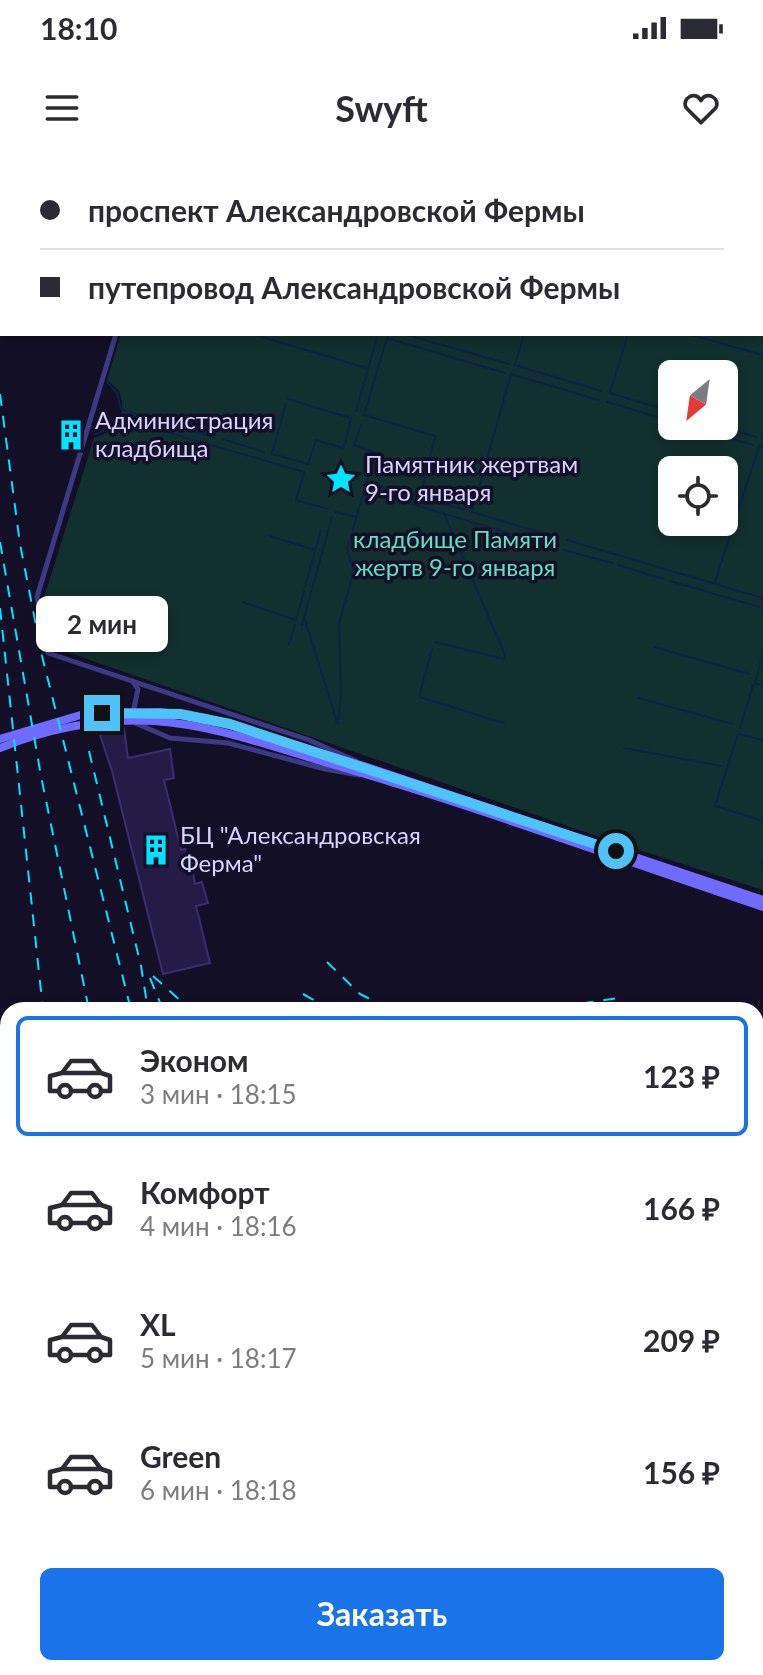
<!DOCTYPE html>
<html lang="ru">
<head>
<meta charset="utf-8">
<style>
  body { margin:0; font-family:Lato,sans-serif; background:#f2f2f3; color:#2b2b33; height:100vh; display:flex; flex-direction:column; font-size:30px; white-space:nowrap }
  * { box-sizing:border-box; margin:0 }
  p { font-size:26px; color:#7c7c81 }
  .icon { flex:none; width:44px; height:44px; fill:none; stroke:currentColor; stroke-width:2; stroke-linecap:round; stroke-linejoin:round }
  .map { position:relative; flex:1; overflow:hidden }
  .panel { position:absolute; left:0px; top:842px; width:764px; height:674px; display:flex; flex-direction:column; background:#fff; border-radius:24px 24px 0 0; box-shadow:0 4px 12px #0003 }
  .panel>* { flex:none }
  .banner { position:absolute; left:0px; top:0px; width:764px; height:176px; box-shadow:0 4px 12px #0003; display:grid; align-content:center; height:176px; padding:0 40px; background:#fff }
  .needle { width:52px; rotate:209deg }
  .fabs { position:absolute; left:658px; top:200px; display:grid; gap:16px }
  .fabs a { display:grid; place-items:center; width:80px; height:80px; border-radius:12px; background:#fff; box-shadow:0 4px 12px #0003; font-size:40px }
  .end { position:absolute; width:36px; height:36px; margin:-18px; border:10px solid #4fc3f7; background:#111; box-shadow:0 0 0 4px #111 }
  .from { border-radius:50% }
  .bubble { position:absolute; height:56px; border-radius:12px; background:#fff; box-shadow:0 4px 12px #0003; font-size:26px; font-weight:700; line-height:56px; text-align:center }
  .banner b { display:flex; align-items:center; gap:28px; height:76px; font-size:30px }
  .banner b+b { border-top:2px solid #e1e1e2 }
  .banner i { width:20px; height:20px; background:#2b2b33 }
  ul { padding:14px 0 0; list-style:none }
  li { display:flex; align-items:center; gap:24px; height:120px; margin:0 16px 12px; padding:0 24px; border:4px solid transparent; border-radius:12px }
  li div { flex:1 }
  li b { display:block; font-size:30px }
  li em { font-style:normal; font-weight:700 }
  li.current { border-color:#1a73e8 }
  li>.icon { width:72px; height:72px; stroke-width:1.5 }
  .button { display:flex; gap:16px; margin-top:auto; padding:16px 40px }
  .button a { flex:1; height:92px; border-radius:12px; background:#1a73e8; color:#fff; font-size:32px; font-weight:700; line-height:92px; text-align:center }
  .status { display:flex; justify-content:space-between; align-items:center; height:56px; padding:0 40px; background:#fff; direction:ltr }
  .status svg { height:22px; fill:currentColor }
  header { display:flex; justify-content:space-between; align-items:center; height:104px; padding:0 40px; background:#fff; font-size:36px; font-weight:700 }
  .map>svg:first-child { display:block }
</style>
</head>
<body>
<div class="status"><b>18:10</b><svg viewBox="0 0 49 12"><path d="M0 12V9h3v3zM5 12V6h3v6zM10 12V3h3v9zM15 12V0h3v12zM26 1h20v11H26zM47 4h2v5h-2z"/></svg></div>
<header><svg class="icon" aria-label="menu" viewBox="0 0 24 24"><path d="M4 6h16M4 12h16M4 18h16"/></svg>Swyft<svg class="icon" aria-label="heart" viewBox="0 0 24 24"><path d="M12 20l-8-8c-3-5 5-10 8-4 3-6 11-1 8 4z"/></svg></header>
<div class="map">
<svg width="763" height="1515" viewBox="0 0 763 1515">
  <rect width="100%" height="100%" fill="#130f26"/>
  <!-- green -->
  <g fill="#12302f" fill-rule="evenodd">
    <path d="M 763,166 L 763,730 L 602,678 L 47,485 L 42,444 L 94,278 C 117,271 128,254 119,231 L 107,220 L 121,174 L 762,174 ZM 672,214 L 724,214 L 724,266 L 672,266 ZM 672,310 L 724,310 L 724,362 L 672,362 Z"/>
    <polygon points="0,971 8,1054 8,1332 3,1333 0,1294"/>
  </g>
  <g fill="none" stroke-linecap="round" stroke-linejoin="round">
    <!-- stream -->
    <g stroke="#0c2248" stroke-width="2">
      <polyline points="163,2 163,0"/>
      <polyline points="172,2 172,0"/>
      <polyline points="252,174 367,208"/>
      <polyline points="404,174 509,204"/>
      <polyline points="524,174 515,205 601,231"/>
      <polyline points="628,174 610,233 672,252"/>
      <polyline points="688,174 763,195"/>
      <polyline points="107,222 117,233 121,249 142,256"/>
      <polyline points="607,242 672,261"/>
      <polyline points="286,243 272,294 308,304 316,280 344,288 351,258 288,239"/>
      <polyline points="356,251 378,174"/>
      <polyline points="148,258 178,266"/>
      <polyline points="361,265 354,285 375,293 366,322 465,350"/>
      <polyline points="721,266 756,277"/>
      <polyline points="692,267 753,285"/>
      <polyline points="183,268 215,278"/>
      <polyline points="95,274 109,269 118,258 304,312 296,340 328,349"/>
      <polyline points="222,279 264,292"/>
      <polyline points="762,279 763,279"/>
      <polyline points="420,337 435,276 364,255 387,178 505,213"/>
      <polyline points="335,352 356,357 365,330 558,388"/>
      <polyline points="270,376 315,390"/>
      <polyline points="559,378 472,352 511,214 599,240"/>
      <polyline points="567,380 763,438"/>
      <polyline points="564,390 612,403"/>
      <polyline points="618,405 664,419"/>
      <polyline points="670,421 763,448"/>
      <polyline points="715,422 758,290 759,286 763,287"/>
      <polyline points="305,427 321,370"/>
      <polyline points="243,442 296,460 304,431"/>
      <polyline points="304,456 337,563"/>
      <polyline points="302,465 332,357"/>
      <polyline points="435,482 504,499 505,495 445,356"/>
      <polyline points="289,485 295,465"/>
      <polyline points="654,487 750,514"/>
      <polyline points="432,489 419,537 504,563"/>
      <polyline points="763,494 755,523 763,526"/>
      <polyline points="638,538 733,564"/>
      <polyline points="338,564 341,531 339,463 354,412 347,390 356,358"/>
      <polyline points="740,568 753,525"/>
      <polyline points="763,580 738,574 715,646 763,661"/>
      <polyline points="624,588 721,606"/>
      <polyline points="761,706 763,700"/>
      <polyline points="217,1508 219,1515"/>
    </g>
  </g>
  <!-- building -->
  <polygon fill="#241b47" stroke="#3b2d73" stroke-width="2" points="116,568 124,568 128,598 170,589 174,618 164,620 181,690 185,689 187,694 183,695 187,714 193,712 195,724 202,722 208,743 196,746 210,803 163,814 112,611 99,572"/>
  <g fill="none" stroke-linecap="round" stroke-linejoin="round">
    <!-- street -->
    <g stroke="#3d3a85" stroke-width="5">
      <polyline points="683,2 686,0"/>
      <polyline points="116,174 37,437 48,493 309,580 356,601"/>
      <polyline points="132,521 138,529 133,553"/>
      <polyline points="133,562 170,578 228,583 325,609 359,615"/>
    </g>
    <!-- secondary -->
    <g stroke="#6f6bff" stroke-width="8">
      <polyline points="455,0 458,2"/>
      <polyline points="762,117 763,117"/>
      <polyline points="0,579 84,554 160,552 206,558 364,606 763,740"/>
      <path d="M 0,588 C 49,568 101,558 154,561 C 216,565 272,587 331,604 C 476,646 619,699 763,747"/>
    </g>
    <!-- rail -->
    <g stroke="#00e5ff" stroke-width="2" stroke-dasharray="12 10" stroke-linecap="butt">
      <polyline points="0,234 20,384 42,496 131,850"/>
      <polyline points="0,382 41,616 89,850"/>
      <polyline points="0,448 43,850"/>
      <polyline points="89,591 141,806 148,850"/>
      <polyline points="327,802 360,834 392,850"/>
      <polyline points="153,816 191,850"/>
      <polyline points="150,818 163,850"/>
      <polyline points="303,834 332,850"/>
      <polyline points="538,850 619,838"/>
      <polyline points="123,1508 124,1515"/>
      <polyline points="199,1508 200,1515"/>
      <polyline points="245,1508 246,1515"/>
    </g>
  </g>
  <g fill="none" stroke-linecap="round" stroke-linejoin="round">
    <!-- route -->
    <polyline stroke="#4fc3f7" stroke-width="10" points="102,553 180,554 230,564 616,691"/>
  </g>
  <!-- icons -->
  <defs>
    <g id="building-bare" transform="scale(2.4)"><path d="M-4-6H4V6H1V3H-1V6H-4ZM-2.5-4.3h1.7v1.8h-1.7ZM.8-4.3h1.7v1.8H.8ZM-2.5-1h1.7V.8h-1.7ZM.8-1h1.7V.8H.8Z" fill="#00e5ff" stroke="#130f26" stroke-width="2.5" paint-order="stroke"/></g>
    <g id="sight-bare" transform="scale(2.4)"><path d="M0-6L1.8-2.2L6-1.7L2.9 1.2L3.7 5.4L0 3.3L-3.7 5.4L-2.9 1.2L-6-1.7L-1.8-2.2Z" fill="#00e5ff" stroke="#130f26" stroke-width="2.5" paint-order="stroke"/></g>
  </defs>
  <g fill-rule="evenodd">
    <use href="#building-bare" x="71" y="275"/>
    <use href="#sight-bare" x="341" y="319"/>
    <use href="#building-bare" x="156" y="690"/>
  </g>
  <g text-anchor="middle" stroke-width="7" stroke-linejoin="round" paint-order="stroke">
    <!-- poi labels -->
    <g font-size="24" fill="#d9d4ff" stroke="#130f26" text-anchor="start">
      <text x="95" y="269">Администрация<tspan x="95" dy="28">кладбища</tspan></text>
      <text x="365" y="313">Памятник жертвам<tspan x="365" dy="28">9-го января</tspan></text>
      <text x="180" y="684">БЦ "Александровская<tspan x="180" dy="28">Ферма"</tspan></text>
    </g>
    <!-- park labels -->
    <g font-size="24" fill="#5fe0c0" stroke="#130f26">
      <text x="455" y="388">кладбище Памяти<tspan x="455" dy="28">жертв 9-го января</tspan></text>
    </g>
  </g>
</svg>
<div class="fabs">
<a><svg class="needle" viewBox="-14 -14 28 28"><path d="M0-13l5 13h-10z" fill="#e53935"/><path d="M0 13l5-13h-10z" fill="#7c7c81"/></svg></a>
<a><svg class="icon" aria-label="locate" viewBox="0 0 24 24"><circle cx="12" cy="12" r="6"/><path d="M12 2v4M12 18v4M2 12h4M18 12h4"/></svg></a>
</div>
<i class="end from" style="left:616px;top:691px"></i>
<i class="end" style="left:102px;top:553px"></i>
<div class="bubble" style="left:36px;top:436px;width:132px">2 мин</div>
<div class="banner">
<b><i class="from"></i>проспект Александровской Фермы</b>
<b><i></i>путепровод Александровской Фермы</b>
</div>
<section class="panel">
<ul>
<li class="current"><svg class="icon" aria-label="car" viewBox="0 0 24 24"><path d="M5 17H2v-5l4-1 3-4h7l3 4 3 1v5h-3M9 17h6M6 11h13"/><circle cx="7" cy="17" r="2"/><circle cx="17" cy="17" r="2"/></svg><div><b>Эконом</b><p>3 мин · 18:15</p></div><em>123 ₽</em></li>
<li><svg class="icon" aria-label="car" viewBox="0 0 24 24"><path d="M5 17H2v-5l4-1 3-4h7l3 4 3 1v5h-3M9 17h6M6 11h13"/><circle cx="7" cy="17" r="2"/><circle cx="17" cy="17" r="2"/></svg><div><b>Комфорт</b><p>4 мин · 18:16</p></div><em>166 ₽</em></li>
<li><svg class="icon" aria-label="car" viewBox="0 0 24 24"><path d="M5 17H2v-5l4-1 3-4h7l3 4 3 1v5h-3M9 17h6M6 11h13"/><circle cx="7" cy="17" r="2"/><circle cx="17" cy="17" r="2"/></svg><div><b>XL</b><p>5 мин · 18:17</p></div><em>209 ₽</em></li>
<li><svg class="icon" aria-label="car" viewBox="0 0 24 24"><path d="M5 17H2v-5l4-1 3-4h7l3 4 3 1v5h-3M9 17h6M6 11h13"/><circle cx="7" cy="17" r="2"/><circle cx="17" cy="17" r="2"/></svg><div><b>Green</b><p>6 мин · 18:18</p></div><em>156 ₽</em></li>
</ul>
<div class="button"><a>Заказать</a></div>
</section>
</div>
</body>
</html>
